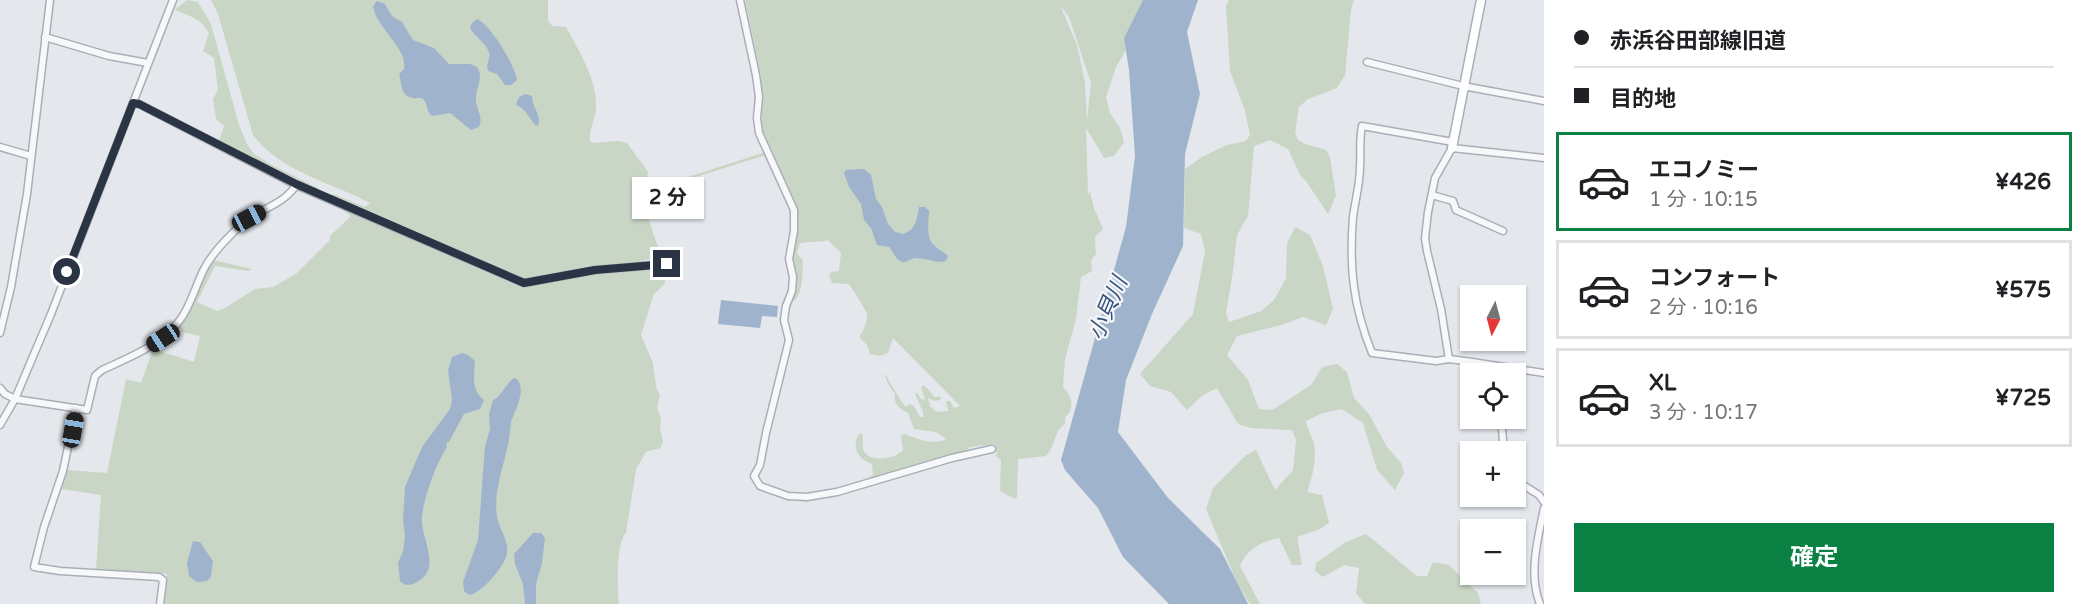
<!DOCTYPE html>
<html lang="ja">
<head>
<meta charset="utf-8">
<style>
  body { margin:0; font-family:"Varela Round","Noto Sans JP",sans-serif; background:#f6f6f6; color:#202124; height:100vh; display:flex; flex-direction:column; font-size:22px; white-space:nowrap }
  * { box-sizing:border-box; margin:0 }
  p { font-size:20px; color:#757577 }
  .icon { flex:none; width:33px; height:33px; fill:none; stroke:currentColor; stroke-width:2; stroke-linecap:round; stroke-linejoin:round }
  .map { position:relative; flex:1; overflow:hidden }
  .details { display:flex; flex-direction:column; background:#fff; width:540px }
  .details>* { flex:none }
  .top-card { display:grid; align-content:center; height:132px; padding:0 30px; background:#fff }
  .needle { width:39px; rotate:186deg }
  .tools { position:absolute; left:1460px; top:285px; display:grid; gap:12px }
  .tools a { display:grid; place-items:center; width:66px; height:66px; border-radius:0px; background:#fff; box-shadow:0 2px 4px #0004; font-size:30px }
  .end { position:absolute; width:27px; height:27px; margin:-14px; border:8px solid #2b3445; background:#fff; box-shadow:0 0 0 3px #fff }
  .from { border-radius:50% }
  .bubble { position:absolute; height:42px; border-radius:0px; background:#fff; box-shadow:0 2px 4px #0004; font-size:20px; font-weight:700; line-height:42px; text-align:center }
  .car { position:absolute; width:18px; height:36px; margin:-18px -9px; border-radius:8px; box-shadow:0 0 4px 2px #0007; background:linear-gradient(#222 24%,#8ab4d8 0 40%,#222 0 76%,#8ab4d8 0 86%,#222 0) }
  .top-card b { display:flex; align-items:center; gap:21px; height:57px; font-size:22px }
  .top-card b+b { border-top:2px solid #e0e0e0 }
  .top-card i { width:15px; height:15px; background:#202124 }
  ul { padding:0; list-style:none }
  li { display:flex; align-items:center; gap:18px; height:99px; margin:0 12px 9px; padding:0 18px; border:3px solid #e0e0e0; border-radius:0px }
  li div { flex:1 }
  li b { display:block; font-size:22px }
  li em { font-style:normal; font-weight:700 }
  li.active { border-color:#0b8043 }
  li>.icon { width:54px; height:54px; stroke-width:1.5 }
  .button { display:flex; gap:12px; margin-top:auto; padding:12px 30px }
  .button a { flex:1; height:69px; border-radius:0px; background:#0b8043; color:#fff; font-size:24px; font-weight:700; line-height:69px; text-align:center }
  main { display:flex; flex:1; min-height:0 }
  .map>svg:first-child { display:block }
</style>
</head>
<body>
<main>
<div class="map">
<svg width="1544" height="604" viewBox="0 0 1544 604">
  <rect width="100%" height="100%" fill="#e4e7ec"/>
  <!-- green -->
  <g fill="#c9d6c5" fill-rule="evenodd">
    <path d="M 187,0 L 198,2 L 211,24 L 239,125 L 247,144 L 254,154 L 272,165 L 318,188 L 319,191 L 302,185 L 221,144 L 219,140 L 224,126 L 216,119 L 213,99 L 218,90 L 214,58 L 203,51 L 209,33 C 203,20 188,15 175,10 Z"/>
    <path d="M 211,0 L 548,0 L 548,20 L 552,26 L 566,27 C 579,51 598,81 596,109 C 595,120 589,129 590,141 L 593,143 L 618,141 L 627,143 L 648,172 L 645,191 L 772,150 L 768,146 L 762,129 L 761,76 L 745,0 L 1144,0 L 1124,38 L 1126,50 L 1116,67 L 1106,97 L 1110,113 L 1120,128 L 1124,142 L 1114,156 L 1104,158 L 1086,128 L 1088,194 L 1090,192 L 1094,208 L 1103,229 L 1095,237 L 1096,254 L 1091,261 L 1092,271 L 1081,277 L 1076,319 L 1065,359 L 1063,387 C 1071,394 1076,410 1065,417 L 1065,424 C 1053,432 1056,446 1046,456 L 1018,459 L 1017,497 L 1015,499 L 1000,491 L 1001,460 L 995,456 L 997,453 L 995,444 L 970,447 L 966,451 L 863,480 L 873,475 L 872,464 C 858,459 851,448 859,434 L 862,433 C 864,439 861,449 865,453 C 874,462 895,459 903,450 L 901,435 L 905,434 C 917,439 934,446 946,439 L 936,432 L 914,429 L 908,413 C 900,409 893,404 895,394 L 888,384 L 884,372 C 889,381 900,400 906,407 L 910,404 L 914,406 L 920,417 L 923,417 L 923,412 L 915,394 L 917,393 L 921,399 L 925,400 L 921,387 L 924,385 L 935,397 L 941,397 L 940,400 L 935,401 L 928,398 L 930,406 L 936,412 L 948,411 L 946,401 L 950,401 L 954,408 L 960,406 L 893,338 L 888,353 L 879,356 L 870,354 L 867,345 L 859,337 C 863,333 868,320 867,314 C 866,310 852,288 849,284 L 832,283 L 829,275 L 832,272 L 839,271 L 841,253 L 828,240 C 819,243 810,241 800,243 L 797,253 L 803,261 C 802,274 804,296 791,303 L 797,284 L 792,253 L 799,221 L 794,201 L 772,153 L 645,193 L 650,224 L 661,255 L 659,260 L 644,260 L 645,269 L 662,269 L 666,277 L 664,285 L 654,294 L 641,335 L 653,363 L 656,387 L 660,395 L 657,407 L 661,418 L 660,428 L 663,442 L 660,448 L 646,452 L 636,469 L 626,533 C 616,543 617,589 619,604 L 164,604 L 167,574 L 96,569 L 101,495 L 62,489 L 67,470 L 107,473 L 126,379 L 141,383 L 153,349 L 194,362 L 200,336 L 182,332 L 180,328 L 213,260 L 252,269 L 249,271 L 215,266 L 197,302 L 217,311 L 225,308 L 255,289 L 273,287 L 296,274 L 330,240 L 330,236 L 351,216 L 337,206 L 331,196 L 333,194 L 365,207 L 370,203 C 330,182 281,172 253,135 L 218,14 ZM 1060,5 L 1069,17 L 1091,83 L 1087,120 L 1085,83 L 1077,45 Z"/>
    <path d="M 1229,0 L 1354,0 L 1351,10 L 1345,75 L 1337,88 L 1308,99 L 1299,107 L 1295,132 L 1298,140 L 1305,144 L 1326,150 L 1330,157 L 1336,196 L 1328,214 L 1306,181 L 1300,175 L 1288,149 L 1270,140 L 1254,146 L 1248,216 L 1237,235 L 1233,271 L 1226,313 L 1229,322 L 1261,311 L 1274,300 L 1286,278 L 1287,243 L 1295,227 L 1310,235 L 1323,266 L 1333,309 L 1326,325 L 1303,317 L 1281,325 L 1237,336 L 1227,355 L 1248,380 L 1259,409 L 1272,410 L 1311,385 L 1322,367 L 1337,364 L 1347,372 L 1354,398 L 1369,414 L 1387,447 L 1401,463 L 1404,473 L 1395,490 L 1377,470 L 1363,423 L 1342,409 L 1323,413 L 1306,421 C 1307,429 1312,436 1314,444 C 1317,459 1312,479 1307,492 L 1322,495 L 1329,523 L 1320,529 L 1297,537 L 1302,565 L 1292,565 L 1279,538 C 1262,541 1247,549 1240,566 L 1260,604 L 1250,604 L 1238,585 L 1206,509 L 1213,488 L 1245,456 L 1256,450 L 1275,490 L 1293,470 L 1296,440 L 1292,430 L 1251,428 L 1238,424 L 1217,388 L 1203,395 L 1187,410 L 1171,392 L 1150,386 L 1140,374 L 1193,314 L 1205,251 L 1201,234 L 1184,228 L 1185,169 L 1202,157 L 1227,145 L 1246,141 L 1250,135 L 1245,111 L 1230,71 L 1226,6 Z"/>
    <polygon points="1366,534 1417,576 1427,576 1433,562 1449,565 1478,593 1481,604 1365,604 1356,593 1359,568 1344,565 1323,577 1315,571 1316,563 1346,542"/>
  </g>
  <!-- water -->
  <g fill="#9fb4cc">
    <polygon points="1143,0 1198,0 1187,32 1200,94 1185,154 1183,246 1152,314 1126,380 1118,432 1168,498 1220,549 1248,604 1169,604 1123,557 1098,508 1065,470 1061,460 1126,227 1135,156 1129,70 1124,38"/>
    <path d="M 377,1 L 385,4 L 392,16 L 402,22 L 413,40 L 434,48 L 449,64 L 470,64 L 477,67 C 484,78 476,87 476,99 C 476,110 484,117 479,127 L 471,130 L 450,113 L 432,116 C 426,112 428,103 423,99 C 420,97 416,99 413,98 C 400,96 402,83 399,74 L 404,69 C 408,48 376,28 373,6 Z"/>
    <path d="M 477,19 C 490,24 515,65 517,80 L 511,85 L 505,85 L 497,74 L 488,71 C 485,63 491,59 489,52 C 485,42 475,37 470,28 L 472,23 Z"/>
    <path d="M 526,94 L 532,96 C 532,107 542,115 538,126 L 535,125 L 525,111 L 516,104 L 519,97 Z"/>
    <path d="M 860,169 L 864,169 L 871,175 L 876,199 L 882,207 L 888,224 L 895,232 L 903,234 C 916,230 917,219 919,207 L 925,207 L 929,211 C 929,223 925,238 935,246 C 939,250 944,252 948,256 L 946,261 C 935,264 928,258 916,258 C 911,258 907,263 902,262 C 896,260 893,252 889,247 L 877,245 L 871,228 L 864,220 L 861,204 L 849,187 L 844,173 L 846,170 Z"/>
    <polygon points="721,300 778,306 777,317 762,316 760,328 718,324"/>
    <path d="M 462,353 L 468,355 L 475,361 C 474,376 471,390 484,400 L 480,409 L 464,414 L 449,442 L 446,443 L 447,447 C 436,464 424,497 422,517 C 420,538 443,568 417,582 C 410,586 405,586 400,581 L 398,563 L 403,551 L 405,537 L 403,519 L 405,487 L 422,447 L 450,409 L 452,400 L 448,370 L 452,357 Z"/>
    <path d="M 514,378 L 517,379 C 527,390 515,410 511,422 C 510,428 510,434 509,440 C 504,466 493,491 497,517 C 499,529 509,540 507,553 C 506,565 481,594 469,595 L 464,591 L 463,582 L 478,540 L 485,446 L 490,429 L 489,414 L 493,400 C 503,395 505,384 514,378 Z"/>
    <polygon points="533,533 541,533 545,538 542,563 536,584 536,604 525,604 523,584 515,564 514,554"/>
    <polygon points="193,541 200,542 213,561 211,577 207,581 197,582 189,576 187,563"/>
  </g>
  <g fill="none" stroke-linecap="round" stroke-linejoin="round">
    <!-- street casing -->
    <g stroke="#a9aeb7" stroke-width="9">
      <g id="street">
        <polyline points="740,0 756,75 759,97 757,118 759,133 794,210 794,231 789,259 793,277 792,291 786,306 784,320 789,340 766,433 760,465 754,476 760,486 788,496 807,497 837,492 952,458 992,449"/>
        <polyline points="45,37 109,56 148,63"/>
        <polyline points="1367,62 1463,86 1544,101"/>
        <path d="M 1453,142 L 1362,126 C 1359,140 1361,153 1360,167 C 1360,184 1355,201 1353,217 C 1349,267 1353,306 1372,353 L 1436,361 L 1449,359 L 1472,362 L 1544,373"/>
        <polyline points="0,147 31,156"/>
        <polyline points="296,185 524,283 595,270 667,264"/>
        <polyline points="1432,195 1453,201 1456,210 1503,231"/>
        <polyline points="0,333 11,287 27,194 50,0"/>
        <polyline points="1449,359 1441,309 1427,251 1425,238 1428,212 1435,178 1452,148 1544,158"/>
        <path d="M 0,388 L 5,394 L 15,399 L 87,410 L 95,376 L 102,370 C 126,359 154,348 173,328 C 188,314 194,290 203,271 C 211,254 227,238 241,225 C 258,209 284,205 296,185 L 139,104 L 133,103"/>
        <polyline points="76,408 63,471 44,527 34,567 60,571 159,577 163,580 160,604"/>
        <polyline points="1501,418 1504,452"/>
        <polyline points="0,425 15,399 51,314 173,0"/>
        <polyline points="1515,480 1539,495 1544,502"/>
        <path d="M 1540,604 C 1528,575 1538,538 1544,508"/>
      </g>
    </g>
    <!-- secondary casing -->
    <g stroke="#a9aeb7" stroke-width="11">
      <polyline id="secondary" points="1452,148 1481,0"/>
    </g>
    <!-- street -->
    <use href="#street" stroke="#f7f8fa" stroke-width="6"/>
    <!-- secondary -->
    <use href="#secondary" stroke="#fff" stroke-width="8"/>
  </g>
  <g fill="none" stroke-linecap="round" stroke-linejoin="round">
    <!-- route -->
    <polyline stroke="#2b3445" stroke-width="8" points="67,272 133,103 139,104 296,184 524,283 595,270 667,264"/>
  </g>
  <g text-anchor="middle" stroke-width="4.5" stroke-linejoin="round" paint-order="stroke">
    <!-- water labels -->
    <g font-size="22" font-style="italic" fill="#34527a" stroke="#f4f6f9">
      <text transform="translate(1107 308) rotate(-67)" y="8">小貝川</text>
    </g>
  </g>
</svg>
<div class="tools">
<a><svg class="needle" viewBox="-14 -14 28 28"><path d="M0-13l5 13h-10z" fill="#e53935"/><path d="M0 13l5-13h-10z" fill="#757577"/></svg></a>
<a><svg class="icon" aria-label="locate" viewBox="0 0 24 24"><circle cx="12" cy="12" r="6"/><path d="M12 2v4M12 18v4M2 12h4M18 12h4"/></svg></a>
<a>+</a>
<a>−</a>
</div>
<i class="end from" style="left:67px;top:272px"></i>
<i class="end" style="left:667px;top:264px"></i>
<div class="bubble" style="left:632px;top:177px;width:72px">2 分</div>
<i class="car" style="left:249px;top:218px;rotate:62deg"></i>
<i class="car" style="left:163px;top:338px;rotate:237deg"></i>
<i class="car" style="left:73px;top:430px;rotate:10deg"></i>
</div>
<section class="details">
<div class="top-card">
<b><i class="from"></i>赤浜谷田部線旧道</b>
<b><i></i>目的地</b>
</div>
<ul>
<li class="active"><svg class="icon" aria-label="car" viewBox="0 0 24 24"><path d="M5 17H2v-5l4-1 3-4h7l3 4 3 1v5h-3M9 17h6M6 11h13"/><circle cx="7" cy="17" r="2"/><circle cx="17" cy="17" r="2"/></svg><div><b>エコノミー</b><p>1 分 · 10:15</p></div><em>¥426</em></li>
<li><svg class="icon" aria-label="car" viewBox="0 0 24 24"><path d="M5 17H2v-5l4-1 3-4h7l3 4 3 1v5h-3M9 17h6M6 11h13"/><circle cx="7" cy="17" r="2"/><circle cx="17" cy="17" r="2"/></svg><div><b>コンフォート</b><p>2 分 · 10:16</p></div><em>¥575</em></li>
<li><svg class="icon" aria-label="car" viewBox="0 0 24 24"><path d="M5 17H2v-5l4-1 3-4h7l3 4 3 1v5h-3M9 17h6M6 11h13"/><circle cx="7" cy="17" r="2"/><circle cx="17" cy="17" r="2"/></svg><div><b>XL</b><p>3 分 · 10:17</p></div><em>¥725</em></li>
</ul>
<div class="button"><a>確定</a></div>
</section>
</main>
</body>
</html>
